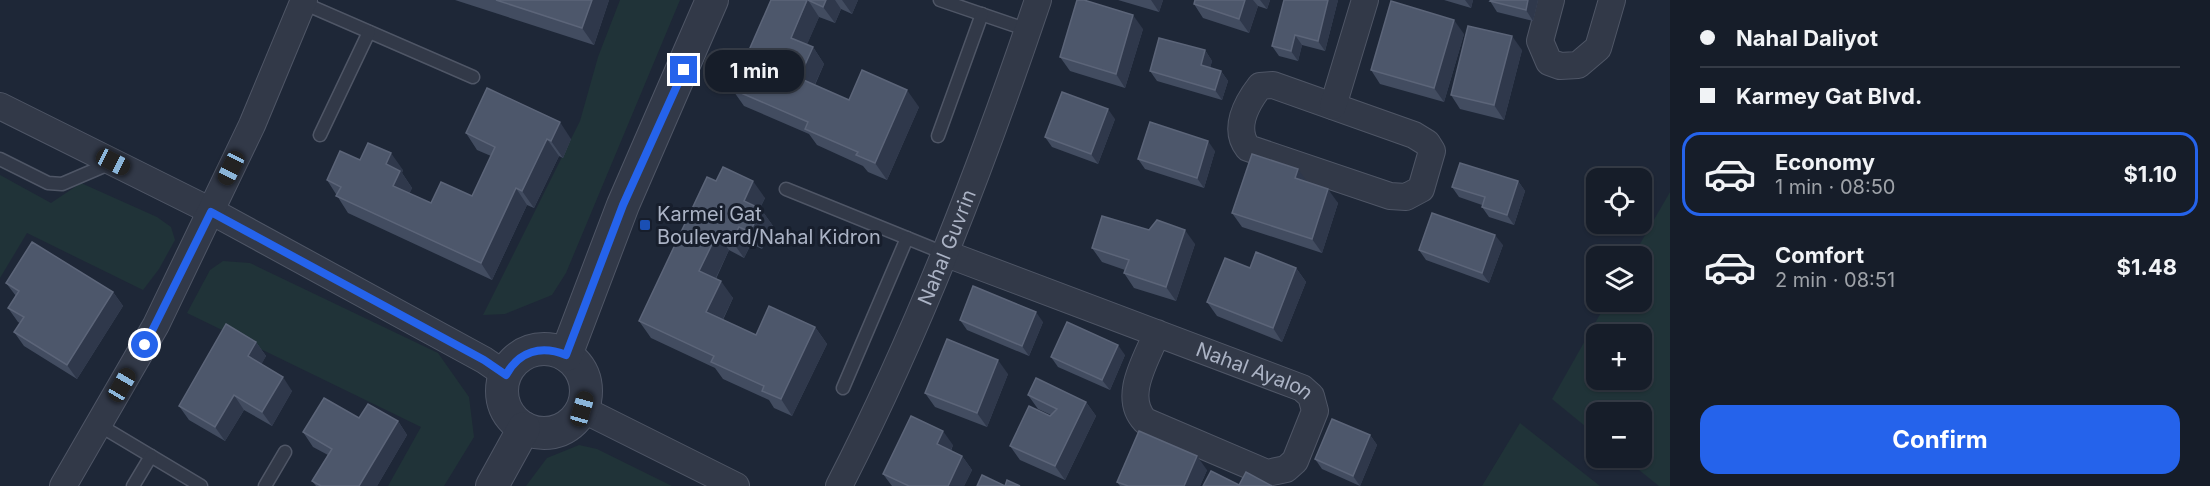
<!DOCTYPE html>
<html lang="en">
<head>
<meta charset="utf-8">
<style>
  body { margin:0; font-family:Inter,sans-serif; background:#1f2631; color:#f1f3f6; height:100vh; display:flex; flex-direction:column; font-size:22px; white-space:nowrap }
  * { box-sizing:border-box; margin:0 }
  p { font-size:20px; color:#9ea2a8 }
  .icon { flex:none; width:33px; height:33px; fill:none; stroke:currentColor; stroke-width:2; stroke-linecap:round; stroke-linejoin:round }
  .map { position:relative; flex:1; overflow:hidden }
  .panel { display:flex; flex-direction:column; background:#161d29; width:540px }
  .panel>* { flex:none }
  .banner { display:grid; align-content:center; height:132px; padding:0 30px; background:#161d29 }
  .buttons { position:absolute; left:1586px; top:168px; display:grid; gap:12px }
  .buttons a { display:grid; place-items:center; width:66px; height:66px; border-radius:12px; background:#161d29; box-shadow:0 2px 4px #0004,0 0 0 2px #353b46; font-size:30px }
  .end { position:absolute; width:27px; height:27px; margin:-14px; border:8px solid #2563eb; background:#fff; box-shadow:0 0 0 3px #fff }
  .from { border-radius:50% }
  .bubble { position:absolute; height:42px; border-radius:18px; background:#161d29; box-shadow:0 2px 4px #0004,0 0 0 2px #353b46; font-size:20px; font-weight:700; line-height:42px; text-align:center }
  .car { position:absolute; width:18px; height:36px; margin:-18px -9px; border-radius:8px; box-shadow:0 0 4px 2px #0007; background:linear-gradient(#222 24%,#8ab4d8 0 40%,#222 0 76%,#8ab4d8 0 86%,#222 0) }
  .banner b { display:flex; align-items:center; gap:21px; height:57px; font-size:22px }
  .banner b+b { border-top:2px solid #353b46 }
  .banner i { width:15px; height:15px; background:#f1f3f6 }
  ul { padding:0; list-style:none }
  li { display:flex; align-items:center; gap:18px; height:84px; margin:0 12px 9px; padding:0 18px; border:3px solid transparent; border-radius:18px }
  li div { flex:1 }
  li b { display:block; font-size:22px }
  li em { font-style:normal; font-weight:700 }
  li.current { border-color:#2563eb }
  li>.icon { width:54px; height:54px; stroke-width:1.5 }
  .primary-button { display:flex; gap:12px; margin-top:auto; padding:12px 30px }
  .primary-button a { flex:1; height:69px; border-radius:18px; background:#2563eb; color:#fff; font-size:24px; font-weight:700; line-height:69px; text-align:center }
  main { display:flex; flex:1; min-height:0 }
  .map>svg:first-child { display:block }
</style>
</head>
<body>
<main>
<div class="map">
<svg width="1670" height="486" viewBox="0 0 1670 486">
  <rect width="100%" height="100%" fill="#1e2737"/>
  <!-- green -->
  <g fill="#203338" fill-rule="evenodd">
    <polygon points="620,0 680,0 566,273 552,295 505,314 483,315 580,121 598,57"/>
    <polygon points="0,175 51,203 81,183 157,217 171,227 175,240 159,269 143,290 27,233 0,278"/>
    <path d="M 1670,192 L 1670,486 L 1659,486 L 1624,458 L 1641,458 L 1641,412 L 1596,412 L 1596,435 L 1552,399 L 1607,302 L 1641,302 L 1641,256 L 1633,256 ZM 1641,334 L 1641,380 L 1596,380 L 1596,334 Z"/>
    <polygon points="223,261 250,263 438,353 469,397 474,437 444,486 388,486 421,427 187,313 210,270"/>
    <polygon points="1520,423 1600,486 1482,486"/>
    <polygon points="579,445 597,449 672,486 526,486 547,458"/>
  </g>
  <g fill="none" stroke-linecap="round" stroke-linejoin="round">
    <!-- service casing -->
    <g stroke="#4f5666" stroke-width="15">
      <g id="service">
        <polyline points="940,0 1028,30"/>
        <polyline points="303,3 473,77"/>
        <polyline points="320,135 369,32"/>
        <polyline points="938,136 982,14"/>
        <polyline points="0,159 48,183 62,184 111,163"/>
        <polyline points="786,189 944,253"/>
        <polyline points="843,388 907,238"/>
        <polyline points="99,425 201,486"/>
        <polyline points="133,486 151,456"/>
        <polyline points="265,486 285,452"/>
      </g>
    </g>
    <!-- minor casing -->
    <g stroke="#4f5666" stroke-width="28">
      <g id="minor">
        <polyline points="1551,0 1540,41 1549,62 1560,66 1578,65 1598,48 1612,0"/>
        <path d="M 1273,85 L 1414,135 L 1427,143 L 1432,151 L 1421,189 L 1406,197 L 1390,196 L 1248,148 C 1233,129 1246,104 1260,86 Z"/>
        <polyline points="0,106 211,211 484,360 506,375"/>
        <polyline points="1333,106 1365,0"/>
        <path id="s1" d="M 944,253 L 1302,388 L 1311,396 L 1315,411 L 1295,461 L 1286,469 L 1267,473 L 1145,421 C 1122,397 1146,360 1157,333"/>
        <polyline points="582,409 736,486"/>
        <polyline points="63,486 156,325 252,125 304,0"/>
        <path id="s2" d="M 839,486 C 919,330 982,166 1038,0"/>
      </g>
    </g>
    <!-- tertiary casing -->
    <g stroke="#4f5666" stroke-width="34">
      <g id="tertiary">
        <circle cx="544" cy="391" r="42"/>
        <polyline points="566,355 623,205 712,0"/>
        <polyline points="492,486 524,428"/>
      </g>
    </g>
    <!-- service -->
    <use href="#service" stroke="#323948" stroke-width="12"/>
    <!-- minor -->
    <use href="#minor" stroke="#323948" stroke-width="26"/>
    <!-- tertiary -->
    <use href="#tertiary" stroke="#323948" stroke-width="32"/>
  </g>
  <!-- wall -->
  <g fill="#424c60">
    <polygon points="455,0 609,0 594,45"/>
    <polygon points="771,0 858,0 852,14 841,9 835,23 819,17 807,44 813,47 824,64 815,85 849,100 919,107 887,180 868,172 863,166 817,145 809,134 744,106 732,89"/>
    <polygon points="1118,0 1163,0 1159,12"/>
    <polygon points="1195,0 1270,0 1267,9 1258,6 1249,33 1203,18 1194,4"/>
    <polygon points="1338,0 1325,51 1302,45 1298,61 1279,56 1272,46"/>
    <polygon points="1444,0 1473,0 1471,8"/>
    <polygon points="1491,0 1538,0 1533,21 1497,12 1490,1"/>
    <polygon points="1143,29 1125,88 1070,71 1060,57"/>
    <polygon points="1464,34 1444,102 1380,84 1371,70"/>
    <polygon points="1205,50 1212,61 1210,68 1221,71 1228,81 1222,100 1157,81 1150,71"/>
    <polygon points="1522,50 1504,120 1460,109 1451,95"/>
    <polygon points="1115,119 1098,164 1052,147 1045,137"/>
    <polygon points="466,133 571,139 563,158 559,156 534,208 527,205 492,280 348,213 327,180 360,160 403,170 402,173 412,188 409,194 431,203 472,196 491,156 477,150"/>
    <polygon points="1215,151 1204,188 1145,169 1138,159"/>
    <polygon points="716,181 765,198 760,208 773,226 762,249 751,244 744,258 729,250 716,279 733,298 723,320 756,335 815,327 827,344 792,416 774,408 769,400 723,379 715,368 651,338 639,321"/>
    <polygon points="1518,181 1525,191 1514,225 1489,217 1482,207 1482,205 1459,197 1452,187"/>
    <polygon points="1308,183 1338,203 1322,253 1242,227 1232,213"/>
    <polygon points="1149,230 1195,244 1176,301 1134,288 1124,273 1125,270 1102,262 1092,248"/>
    <polygon points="1503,245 1489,283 1426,260 1419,250"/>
    <polygon points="1250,268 1296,268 1306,282 1282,342 1217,316 1207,302"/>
    <polygon points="6,283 113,292 123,306 77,379 24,346 14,332 20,323 18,322 8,308 16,296"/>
    <polygon points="960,320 1043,322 1029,356 967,330"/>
    <polygon points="256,342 266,356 261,364 292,391 272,426 244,410 225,441 189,420 179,406"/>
    <polygon points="1125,355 1110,390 1058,367 1051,357"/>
    <polygon points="1008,374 987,427 935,407 925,393"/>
    <polygon points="1028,395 1086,402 1096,416 1065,480 1020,460 1010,446 1051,415 1038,409"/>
    <polygon points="359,418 398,421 407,435 377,486 316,486 312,481 328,455 313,447 303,432"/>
    <polygon points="1370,435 1377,445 1360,486 1322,469 1315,459"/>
    <polygon points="953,445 951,451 962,456 972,470 964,486 892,486 883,474"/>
    <polygon points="1207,470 1200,486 1120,486 1117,482"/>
  </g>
  <!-- shaded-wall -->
  <g fill="#2f384b">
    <polygon points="592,0 609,0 594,45 582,28"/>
    <polygon points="808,0 819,17 803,54 791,38"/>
    <polygon points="826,0 835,0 841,9 835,23 823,7"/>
    <polygon points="842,0 858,0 852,14"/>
    <polygon points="1151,0 1163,0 1159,12"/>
    <polygon points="1245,0 1253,0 1258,6 1249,33 1239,19"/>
    <polygon points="1260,0 1270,0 1267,9"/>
    <polygon points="1328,0 1338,0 1325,51 1318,41"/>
    <polygon points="1465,0 1473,0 1471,8"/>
    <polygon points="1528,0 1538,0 1533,21 1526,10"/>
    <polygon points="1133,15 1143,29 1125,88 1116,74"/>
    <polygon points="1454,20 1464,34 1444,102 1434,88"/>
    <polygon points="1295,35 1302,45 1298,61 1291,51"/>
    <polygon points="1512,36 1522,50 1504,120 1494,105"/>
    <polygon points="813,47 824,64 810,95 799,78"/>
    <polygon points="1205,50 1212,61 1208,75 1201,65"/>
    <polygon points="1221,71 1228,81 1222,100 1215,90"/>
    <polygon points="907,90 919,107 887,180 875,163"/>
    <polygon points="1108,109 1115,119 1098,164 1091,154"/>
    <polygon points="560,122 571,139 563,158 551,141"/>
    <polygon points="547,139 559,156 534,208 522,191"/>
    <polygon points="1208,141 1215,151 1204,188 1197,178"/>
    <polygon points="391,153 403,170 402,173 412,188 405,203 393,186 386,164"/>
    <polygon points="1298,169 1308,183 1295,178"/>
    <polygon points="753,181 765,198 755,218 744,201"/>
    <polygon points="1518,181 1525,191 1514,225 1507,215"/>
    <polygon points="516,188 527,205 492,280 481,263"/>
    <polygon points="1328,189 1338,203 1322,253 1312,239"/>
    <polygon points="761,209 773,226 762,249 750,232"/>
    <polygon points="739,227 751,244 744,258 732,241"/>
    <polygon points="1185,230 1195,244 1176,301 1166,287"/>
    <polygon points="717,234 729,250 711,288 699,271"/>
    <polygon points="1495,235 1503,245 1489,283 1482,273"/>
    <polygon points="1296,268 1306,282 1282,342 1273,328"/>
    <polygon points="721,281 733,298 718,329 706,312"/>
    <polygon points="113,292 123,306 77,379 67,365"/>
    <polygon points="1036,312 1043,322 1029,356 1022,346"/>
    <polygon points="815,327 827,344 792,416 781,399"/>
    <polygon points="256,342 266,356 258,371 248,356"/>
    <polygon points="1118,345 1125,355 1110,390 1102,380"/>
    <polygon points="998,360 1008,374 987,427 977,413"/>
    <polygon points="283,377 292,391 272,426 262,412"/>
    <polygon points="234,395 244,410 225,441 215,427"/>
    <polygon points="1086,402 1096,416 1065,480 1055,466"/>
    <polygon points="398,421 407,435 377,486 359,486"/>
    <polygon points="943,431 953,445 947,458 937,444"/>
    <polygon points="1370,435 1377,445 1360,486 1353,476"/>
    <polygon points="962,456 972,470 964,486 948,486"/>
    <polygon points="1197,456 1207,470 1200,486 1184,486"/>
  </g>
  <!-- building -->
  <g fill="#4d576b" stroke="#5c6579" stroke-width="1.5">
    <polygon points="496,0 592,0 582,28"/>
    <polygon points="771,0 807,0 791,38 813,47 799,78 849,100 862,70 907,90 875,163 856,155 858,152 805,129 808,122 732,89"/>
    <polygon points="808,0 826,0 823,7"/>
    <polygon points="1077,0 1084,0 1133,15 1116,74 1060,57"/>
    <polygon points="1195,0 1245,0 1239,19 1194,4"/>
    <polygon points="1284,0 1328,0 1318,41 1295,35 1291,51 1272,46"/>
    <polygon points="1491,0 1528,0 1526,10 1490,1"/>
    <polygon points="1391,1 1454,20 1434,88 1371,70"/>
    <polygon points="1468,26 1512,36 1494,105 1451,95"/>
    <polygon points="1159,38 1205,50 1201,65 1221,71 1215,90 1150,71"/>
    <polygon points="487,88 560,122 551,141 547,139 522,191 516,188 481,263 336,196 341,187 327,180 340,151 360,160 368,143 391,153 386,164 400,171 393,186 431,203 441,182 472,196 495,147 466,133"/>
    <polygon points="1062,92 1108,109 1091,154 1045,137"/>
    <polygon points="1150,122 1208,141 1197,178 1138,159"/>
    <polygon points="1252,154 1298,169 1295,178 1328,189 1312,239 1232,213"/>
    <polygon points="1460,163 1518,181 1507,215 1482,207 1485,197 1452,187"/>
    <polygon points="723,167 753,181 744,201 761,209 750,232 739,227 732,241 717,234 699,271 721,281 706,312 756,335 769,306 815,327 781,399 762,391 764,386 711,362 714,356 639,321 707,177 716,181"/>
    <polygon points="1432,213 1495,235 1482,273 1419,250"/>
    <polygon points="1102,216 1149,230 1157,220 1185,230 1166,287 1124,273 1129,260 1092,248"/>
    <polygon points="32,242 113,292 67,365 14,332 24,317 8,308 19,291 6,283"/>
    <polygon points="1256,252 1296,268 1273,328 1207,302 1225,258 1250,268"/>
    <polygon points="973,286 1036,312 1022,346 960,320"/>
    <polygon points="1067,322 1118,345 1102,380 1051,357"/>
    <polygon points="226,324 256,342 248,356 283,377 262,412 234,395 215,427 179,406"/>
    <polygon points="947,339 998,360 977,413 925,393"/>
    <polygon points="1036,378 1086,402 1055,466 1010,446 1029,406 1050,416 1057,409 1028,395"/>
    <polygon points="324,398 359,418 368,404 398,421 359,486 321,486 312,481 332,449 303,432"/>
    <polygon points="911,416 943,431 937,444 962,456 948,486 909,486 883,474"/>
    <polygon points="1332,419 1370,435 1353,476 1315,459"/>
    <polygon points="1139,431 1197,456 1184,486 1128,486 1117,482"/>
    <polygon points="1211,471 1239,485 1246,472 1272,486 1203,486"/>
    <polygon points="982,475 1005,486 1007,480 1020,486 977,486"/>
  </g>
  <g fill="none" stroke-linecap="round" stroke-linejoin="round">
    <!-- route -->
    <path stroke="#2563eb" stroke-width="8" d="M 145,345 L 211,212 L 484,360 L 506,375 C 519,351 541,345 566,355 L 623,205 L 684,70"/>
  </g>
  <!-- markers -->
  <rect fill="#1a4fb4" stroke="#171e2c" stroke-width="2" x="639" y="219" width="12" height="12" rx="3"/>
  <g text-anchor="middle" stroke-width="6" stroke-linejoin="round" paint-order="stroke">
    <!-- poi labels -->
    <g font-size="20" fill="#abb3c5" stroke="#171e2c" text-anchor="start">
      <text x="657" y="221">Karmei Gat<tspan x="657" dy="23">Boulevard/Nahal Kidron</tspan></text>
    </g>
    <!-- street labels -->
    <g font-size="20" fill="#abb3c5" stroke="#171e2c">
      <text dy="7" stroke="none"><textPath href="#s2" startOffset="262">Nahal Guvrin</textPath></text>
      <text dy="7" stroke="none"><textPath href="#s1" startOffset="332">Nahal Ayalon</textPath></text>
    </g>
  </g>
</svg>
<div class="buttons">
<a><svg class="icon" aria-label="locate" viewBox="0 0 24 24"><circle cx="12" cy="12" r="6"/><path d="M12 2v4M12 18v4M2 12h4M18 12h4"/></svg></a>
<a><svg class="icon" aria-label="layers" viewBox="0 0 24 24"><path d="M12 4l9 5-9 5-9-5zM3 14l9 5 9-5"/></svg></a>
<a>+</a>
<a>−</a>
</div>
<i class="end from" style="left:145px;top:345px"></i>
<i class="end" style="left:684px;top:70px"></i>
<div class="bubble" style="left:705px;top:50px;width:99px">1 min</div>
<i class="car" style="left:113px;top:162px;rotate:117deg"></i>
<i class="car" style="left:231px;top:168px;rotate:206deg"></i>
<i class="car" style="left:122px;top:385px;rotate:30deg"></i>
<i class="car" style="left:582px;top:409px;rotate:16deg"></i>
</div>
<section class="panel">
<div class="banner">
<b><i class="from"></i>Nahal Daliyot</b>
<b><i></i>Karmey Gat Blvd.</b>
</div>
<ul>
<li class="current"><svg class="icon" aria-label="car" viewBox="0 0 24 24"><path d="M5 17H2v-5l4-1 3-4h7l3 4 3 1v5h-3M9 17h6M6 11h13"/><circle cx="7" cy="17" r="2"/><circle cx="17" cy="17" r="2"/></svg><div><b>Economy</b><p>1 min · 08:50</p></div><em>$1.10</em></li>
<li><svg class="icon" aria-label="car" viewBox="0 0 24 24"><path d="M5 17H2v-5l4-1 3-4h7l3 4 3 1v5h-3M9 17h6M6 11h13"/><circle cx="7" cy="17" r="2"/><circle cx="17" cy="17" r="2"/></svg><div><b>Comfort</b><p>2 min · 08:51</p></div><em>$1.48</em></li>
</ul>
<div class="primary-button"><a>Confirm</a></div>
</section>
</main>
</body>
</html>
